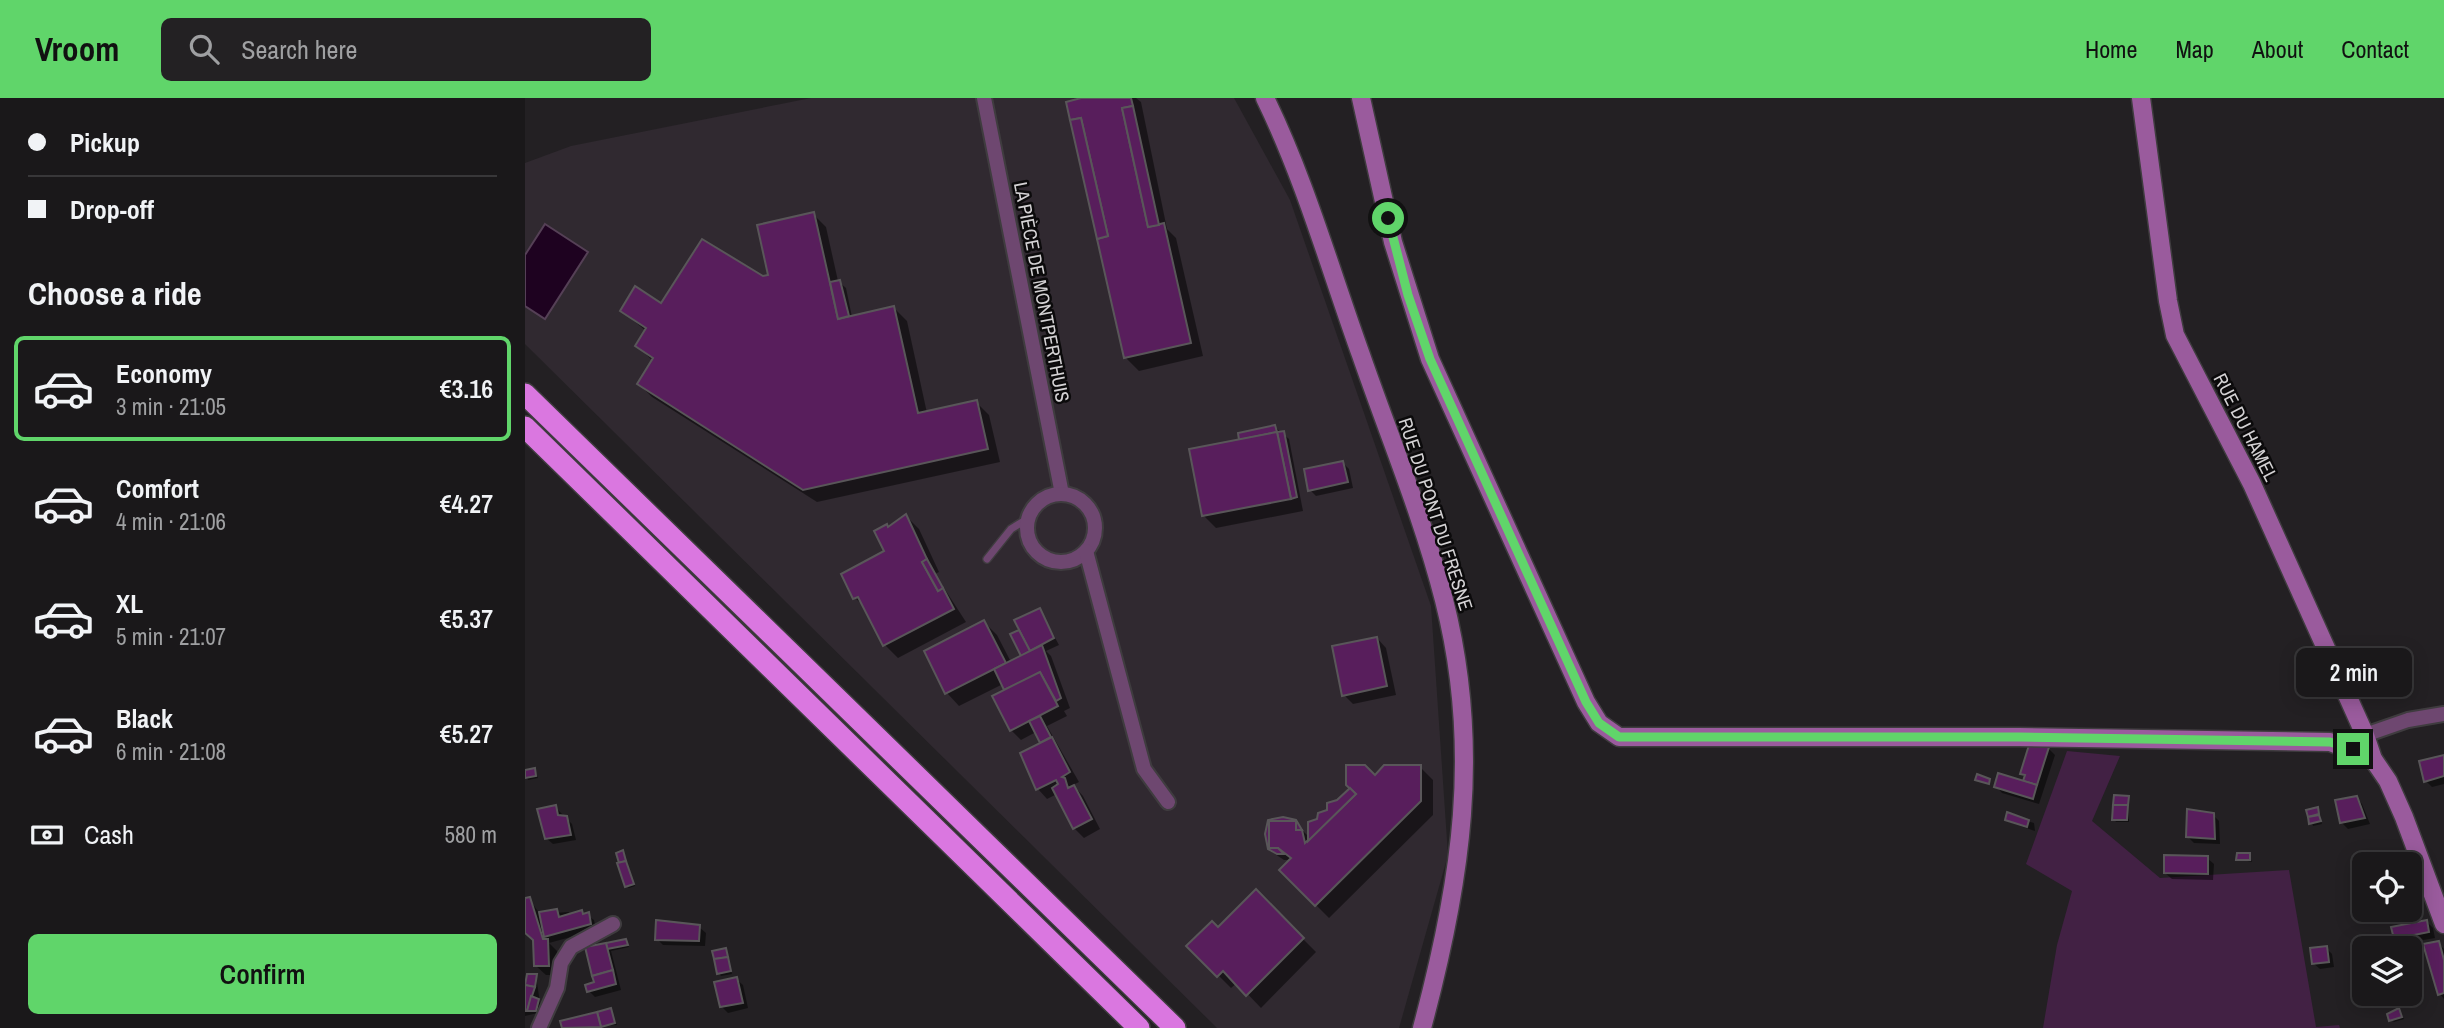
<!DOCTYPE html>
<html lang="en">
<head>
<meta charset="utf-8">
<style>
  body { margin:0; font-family:"Archivo Narrow",sans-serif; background:#232123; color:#f1f3f6; height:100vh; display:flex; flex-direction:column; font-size:26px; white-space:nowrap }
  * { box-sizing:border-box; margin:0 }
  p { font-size:23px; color:#9fa0a2 }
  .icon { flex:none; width:38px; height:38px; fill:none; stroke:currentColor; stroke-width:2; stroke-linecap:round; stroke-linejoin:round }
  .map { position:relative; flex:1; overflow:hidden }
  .sheet { display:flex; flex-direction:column; background:#1a181a; width:525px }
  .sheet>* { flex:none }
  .top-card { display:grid; align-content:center; height:154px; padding:0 28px; background:#1a181a }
  .fabs { position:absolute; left:1827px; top:754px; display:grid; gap:14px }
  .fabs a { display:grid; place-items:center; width:70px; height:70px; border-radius:10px; background:#1a181a; box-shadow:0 4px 18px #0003,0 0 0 2px #383739; font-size:35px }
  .end { position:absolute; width:32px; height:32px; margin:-16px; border:9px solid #60d56a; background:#111; box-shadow:0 0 0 4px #111 }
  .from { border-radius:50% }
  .bubble { position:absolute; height:49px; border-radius:10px; background:#1a181a; box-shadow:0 4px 18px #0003,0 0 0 2px #383739; font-size:23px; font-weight:600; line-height:49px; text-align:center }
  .top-card b { display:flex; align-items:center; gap:24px; height:66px; font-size:26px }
  .top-card b+b { border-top:2px solid #383739 }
  .top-card i { width:18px; height:18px; background:#f1f3f6 }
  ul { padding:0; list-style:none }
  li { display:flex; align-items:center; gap:21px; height:105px; margin:0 14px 10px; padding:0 14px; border:4px solid transparent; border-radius:10px }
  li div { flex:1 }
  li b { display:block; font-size:26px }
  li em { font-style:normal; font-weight:600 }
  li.current { border-color:#60d56a }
  li>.icon { width:63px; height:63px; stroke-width:1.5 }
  h2 { padding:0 28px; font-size:32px; line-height:84px }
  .pay { display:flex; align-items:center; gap:18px; height:77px; padding:0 28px; font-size:26px }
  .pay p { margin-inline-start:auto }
  .action { display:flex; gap:14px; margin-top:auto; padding:14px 28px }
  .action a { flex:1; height:80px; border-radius:10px; background:#60d56a; color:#111; font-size:28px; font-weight:600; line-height:80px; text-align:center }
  header { display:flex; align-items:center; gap:42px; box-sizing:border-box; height:98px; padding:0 35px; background:#60d56a; color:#111 }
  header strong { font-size:33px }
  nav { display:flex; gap:38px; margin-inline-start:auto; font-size:24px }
  .search { width:490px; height:63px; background:#232123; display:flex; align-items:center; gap:18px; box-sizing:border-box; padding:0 24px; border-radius:10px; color:#9fa0a2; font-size:26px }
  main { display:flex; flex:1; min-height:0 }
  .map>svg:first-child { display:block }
</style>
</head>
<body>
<header>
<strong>Vroom</strong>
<div class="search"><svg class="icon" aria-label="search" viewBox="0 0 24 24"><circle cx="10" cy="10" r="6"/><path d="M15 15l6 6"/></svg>Search here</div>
<nav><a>Home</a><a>Map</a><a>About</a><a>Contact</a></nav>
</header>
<main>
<section class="sheet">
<div class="top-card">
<b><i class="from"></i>Pickup</b>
<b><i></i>Drop-off</b>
</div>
<h2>Choose a ride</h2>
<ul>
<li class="current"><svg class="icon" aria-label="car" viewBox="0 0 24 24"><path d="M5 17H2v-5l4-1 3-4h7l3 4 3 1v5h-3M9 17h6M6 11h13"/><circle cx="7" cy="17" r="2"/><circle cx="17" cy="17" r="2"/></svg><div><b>Economy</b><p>3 min · 21:05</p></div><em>€3.16</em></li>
<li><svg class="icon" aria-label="car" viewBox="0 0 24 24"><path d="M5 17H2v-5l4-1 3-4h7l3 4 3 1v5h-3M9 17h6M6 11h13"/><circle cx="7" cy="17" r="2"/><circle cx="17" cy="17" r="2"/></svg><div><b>Comfort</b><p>4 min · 21:06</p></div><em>€4.27</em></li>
<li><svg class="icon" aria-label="car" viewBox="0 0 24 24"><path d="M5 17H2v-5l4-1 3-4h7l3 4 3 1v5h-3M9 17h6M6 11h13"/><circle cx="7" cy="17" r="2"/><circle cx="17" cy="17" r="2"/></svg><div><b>XL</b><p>5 min · 21:07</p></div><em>€5.37</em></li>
<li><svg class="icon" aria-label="car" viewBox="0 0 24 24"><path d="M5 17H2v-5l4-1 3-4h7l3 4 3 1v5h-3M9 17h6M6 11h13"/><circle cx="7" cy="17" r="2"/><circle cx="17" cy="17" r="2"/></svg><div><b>Black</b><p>6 min · 21:08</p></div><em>€5.27</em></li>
</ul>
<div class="pay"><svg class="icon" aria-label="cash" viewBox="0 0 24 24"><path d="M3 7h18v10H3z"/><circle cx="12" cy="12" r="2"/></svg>Cash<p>580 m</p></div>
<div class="action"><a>Confirm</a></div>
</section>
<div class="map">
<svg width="1919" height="930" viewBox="0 0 1919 930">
  <rect width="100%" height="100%" fill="#232023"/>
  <!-- built -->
  <polygon fill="#302930" points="286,0 709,0 765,102 906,508 923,757 874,930 692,930 0,246 0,65 46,48"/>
  <!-- green -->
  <polygon fill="#422144" points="1542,653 1595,658 1567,723 1635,780 1764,772 1791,929 1814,927 1815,930 1518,930 1532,847 1547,793 1501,766"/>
  <!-- water -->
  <polygon fill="#1e0220" stroke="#554056" stroke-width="2" points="20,126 63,154 20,221 0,208 0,157"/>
  <!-- shadow -->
  <g fill="#0007">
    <polygon points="564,0 611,0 616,4 642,131 651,140 678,258 614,273 601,260 543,5"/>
    <polygon points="288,116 301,129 313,183 321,190 327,219 369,210 382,223 402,315 451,304 464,317 475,364 292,404 127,299 114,286 128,263 112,248 121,233 97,213 137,207 245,179"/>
    <polygon points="750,329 764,341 778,413 691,430 678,417 717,343"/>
    <polygon points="818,365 824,371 828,390 791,398 785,392"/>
    <polygon points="381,418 394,431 414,474 410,476 441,524 373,560 360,547 341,510 330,500 362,454 364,431"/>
    <polygon points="515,512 534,547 521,553 526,558 545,610 539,613 542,618 522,628 554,684 548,687 558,698 575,731 559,740 549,730 532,696 522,701 513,691 518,646 511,634 496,642 486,632 478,586 434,608 422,595 459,524 472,537 486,564 498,559 488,537 496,533"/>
    <polygon points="852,540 861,550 871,597 828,606 819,597"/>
    <polygon points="1514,649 1524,651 1530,657 1514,706 1477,695 1471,688 1499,685 1501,679 1497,675"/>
    <polygon points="1919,659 1919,686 1907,689 1901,683"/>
    <polygon points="895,669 908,682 908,717 804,820 756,772 766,762 759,762 744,752 770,725 785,740 794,723 813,704"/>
    <polygon points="9,672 13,680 3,682 0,674"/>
    <polygon points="1831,699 1837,706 1845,726 1823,731 1817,725"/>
    <polygon points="1603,700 1604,724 1591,724 1589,721"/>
    <polygon points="30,709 47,726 51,742 28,746 21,740"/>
    <polygon points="1792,711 1797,726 1788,728 1783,713"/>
    <polygon points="1483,717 1509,725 1510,733 1484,724"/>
    <polygon points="1688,717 1694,723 1695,746 1669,745 1662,738"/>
    <polygon points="98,754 110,788 104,790 101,788"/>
    <polygon points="1724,757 1727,764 1713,761"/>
    <polygon points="1682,760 1689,766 1688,782 1647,781 1640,775"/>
    <polygon points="731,794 791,854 736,910 712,885 706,890 664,848 693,831"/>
    <polygon points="4,801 15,816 43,814 47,817 57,814 69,822 71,832 24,845 32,853 33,877 21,877 11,868 10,845 0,831 0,802"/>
    <polygon points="1901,823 1908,830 1910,840 1876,846 1870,840"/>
    <polygon points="174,829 181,835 180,848 138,847 132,841"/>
    <polygon points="101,843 104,849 86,853 96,892 70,899 64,893 71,885 62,850"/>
    <polygon points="1913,845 1919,851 1919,901 1915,896"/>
    <polygon points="1801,850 1807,856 1809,869 1795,871 1788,865"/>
    <polygon points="200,852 207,876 196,878 194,875"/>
    <polygon points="11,878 15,905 13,915 0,918 0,890"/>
    <polygon points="211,881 218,887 223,910 203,915 197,909"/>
    <polygon points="85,912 92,927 39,930 37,924"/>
    <polygon points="1874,912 1879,921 1869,924 1866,922"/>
  </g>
  <!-- building -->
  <g fill="#581e5c" stroke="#595659" stroke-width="2">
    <polygon points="556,0 606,0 608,8 597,10 623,129 639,125 666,245 599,260 572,141 583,138 556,20 545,22 541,4"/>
    <polygon points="608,8 634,127 623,129 597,10"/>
    <polygon points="556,20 583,138 572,141 545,22"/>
    <polygon points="289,114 313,221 369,208 393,315 452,302 463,351 278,392 112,286 128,260 110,248 121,230 95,213 110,188 136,205 177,141 238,178 243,177 232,127"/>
    <polygon points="315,182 324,218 313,221 305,184"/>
    <polygon points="750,327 752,334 714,342 713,335"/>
    <polygon points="759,333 772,399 766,401 752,334"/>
    <polygon points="752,334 766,401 677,418 664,351"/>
    <polygon points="818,363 823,384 783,393 779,371"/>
    <polygon points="381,416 402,461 397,464 413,493 418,490 429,511 358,548 333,499 328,501 316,476 359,453 349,433 362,426 363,429"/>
    <polygon points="402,461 418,490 413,493 397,464"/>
    <polygon points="515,510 529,540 505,553 489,522"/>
    <polygon points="459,522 481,565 420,596 399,553"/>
    <polygon points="494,532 505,553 496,558 485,536"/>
    <polygon points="852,539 862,588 817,598 807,548"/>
    <polygon points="517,547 536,600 531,603 515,574 479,592 469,571"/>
    <polygon points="515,574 533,608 485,633 467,598"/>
    <polygon points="515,618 526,639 515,645 504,623"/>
    <polygon points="527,639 545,674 537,679 540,680 543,690 549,687 567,721 548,731 527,690 533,686 531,682 511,692 495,655"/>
    <polygon points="1504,647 1524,649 1512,687 1498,683 1500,677 1495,676"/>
    <polygon points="1919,657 1919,678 1899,684 1894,663"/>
    <polygon points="821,667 840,667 850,677 859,667 896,667 896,703 790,808 754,772 766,760 753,750 744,750 744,723 771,723 771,732 777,732 780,745 831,696 821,687"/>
    <polygon points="10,670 11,678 0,680 0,672"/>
    <polygon points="1473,675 1512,687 1508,701 1469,689"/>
    <polygon points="1452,676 1465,681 1464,686 1450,682"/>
    <polygon points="825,690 831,696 783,743 783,724 792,721 793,715 802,712 802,705 812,702"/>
    <polygon points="1589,697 1604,698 1603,707 1588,707"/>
    <polygon points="1832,698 1840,720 1815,725 1810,702"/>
    <polygon points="31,707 33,717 42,718 46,737 20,741 12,711"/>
    <polygon points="1588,707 1603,707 1602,722 1587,722"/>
    <polygon points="1793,709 1794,716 1783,719 1781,712"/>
    <polygon points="1662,711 1689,715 1690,741 1661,739"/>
    <polygon points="1482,714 1504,722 1502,729 1480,722"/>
    <polygon points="1794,717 1796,723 1784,726 1783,719"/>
    <polygon points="758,719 771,722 777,732 771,732 771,723 744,723 744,750 753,750 759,756 752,756 743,751 740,736 743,722"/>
    <polygon points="98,752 101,763 94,765 91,755"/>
    <polygon points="1712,755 1725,755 1725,762 1711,762"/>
    <polygon points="1639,757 1683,758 1683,776 1639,775"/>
    <polygon points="101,763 109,786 100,789 92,765"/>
    <polygon points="731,791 779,840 721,898 698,873 692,879 661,848 687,823 693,829"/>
    <polygon points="5,799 18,841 23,841 24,868 9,868 8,842 0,835 0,800"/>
    <polygon points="32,811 34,819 57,812 58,816 64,814 66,826 19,839 14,814"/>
    <polygon points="131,822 175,827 174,843 130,842"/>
    <polygon points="1902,822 1904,834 1869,841 1866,829"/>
    <polygon points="101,841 103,847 82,851 81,845"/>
    <polygon points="1914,843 1919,862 1919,895 1913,897 1898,846"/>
    <polygon points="81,845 88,872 67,878 60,849"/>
    <polygon points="1802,848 1804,864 1787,866 1785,850"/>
    <polygon points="201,850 203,859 189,861 187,853"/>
    <polygon points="203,859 206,873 192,876 189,861"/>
    <polygon points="88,872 91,886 62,894 60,887 69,884 67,878"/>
    <polygon points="2,876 12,876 10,889 0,887"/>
    <polygon points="212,879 218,905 195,909 189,884"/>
    <polygon points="0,887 10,889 2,913 0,913"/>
    <polygon points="6,898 14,901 11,913 2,913"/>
    <polygon points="86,910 90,925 76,929 72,914"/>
    <polygon points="1874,910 1877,919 1864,923 1862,916"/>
    <polygon points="72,914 76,929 37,930 35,923"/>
  </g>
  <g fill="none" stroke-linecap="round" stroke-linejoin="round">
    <!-- lane casing -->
    <g stroke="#3f3c3f" stroke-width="10">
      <polyline id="lane" points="462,461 486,431 504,420"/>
    </g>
    <!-- street casing -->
    <g stroke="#3f3c3f" stroke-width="18">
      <g id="street">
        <polyline points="459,0 537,396"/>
        <circle cx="536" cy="430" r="34"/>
        <polyline points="561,453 619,671 643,704"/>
        <polyline points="1840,637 1883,622 1919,616"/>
        <polyline points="14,930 32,890 36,865 46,849 88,826"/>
      </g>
    </g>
    <!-- secondary casing -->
    <g stroke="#3f3c3f" stroke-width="21">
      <g id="secondary">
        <path d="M 740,0 C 780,82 805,171 836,257 C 864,338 898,419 919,502 C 957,651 936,785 897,930"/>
        <polyline points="836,0 868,144 905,261 1061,604 1074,625 1094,639 1494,639 1805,644 1848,661"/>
        <polyline points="1616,0 1643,203 1650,237 1727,386 1840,637 1848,661 1863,683 1879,719 1919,826"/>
      </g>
    </g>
    <!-- highway casing -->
    <g stroke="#3f3c3f" stroke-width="24">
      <g id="highway">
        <polyline points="0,296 650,930"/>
        <polyline points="0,329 614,930"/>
      </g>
    </g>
    <!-- lane -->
    <use href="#lane" stroke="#6e4770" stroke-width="7"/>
    <!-- street -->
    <use href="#street" stroke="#6e4770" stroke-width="14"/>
    <!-- secondary -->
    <use href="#secondary" stroke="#9a5b9d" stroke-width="18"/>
    <!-- highway -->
    <use href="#highway" stroke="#da77e0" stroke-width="21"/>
  </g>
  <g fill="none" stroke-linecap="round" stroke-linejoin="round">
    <!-- route -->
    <polyline stroke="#60d56a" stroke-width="9" points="863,120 883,197 905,261 1061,604 1074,625 1094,639 1494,639 1805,644 1828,651"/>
  </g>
  <g text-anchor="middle" stroke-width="5" stroke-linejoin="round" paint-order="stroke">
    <!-- street labels -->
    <g font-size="19" fill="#d4d2d4" stroke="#0b0a0b">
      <text transform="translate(517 194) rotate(79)" y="7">LA PIÈCE DE MONTPERTHUIS</text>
      <text transform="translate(1721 329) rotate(63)" y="7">RUE DU HAMEL</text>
      <text transform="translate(911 416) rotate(72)" y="7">RUE DU PONT DU FRESNE</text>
    </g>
  </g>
</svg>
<div class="fabs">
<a><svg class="icon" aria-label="locate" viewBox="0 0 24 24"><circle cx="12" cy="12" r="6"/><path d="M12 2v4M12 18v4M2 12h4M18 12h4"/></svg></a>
<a><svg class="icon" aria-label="layers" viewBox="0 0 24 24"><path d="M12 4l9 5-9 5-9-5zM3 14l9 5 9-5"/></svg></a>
</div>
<i class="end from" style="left:863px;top:120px"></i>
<i class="end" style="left:1828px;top:651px"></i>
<div class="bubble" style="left:1771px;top:550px;width:116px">2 min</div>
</div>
</main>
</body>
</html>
